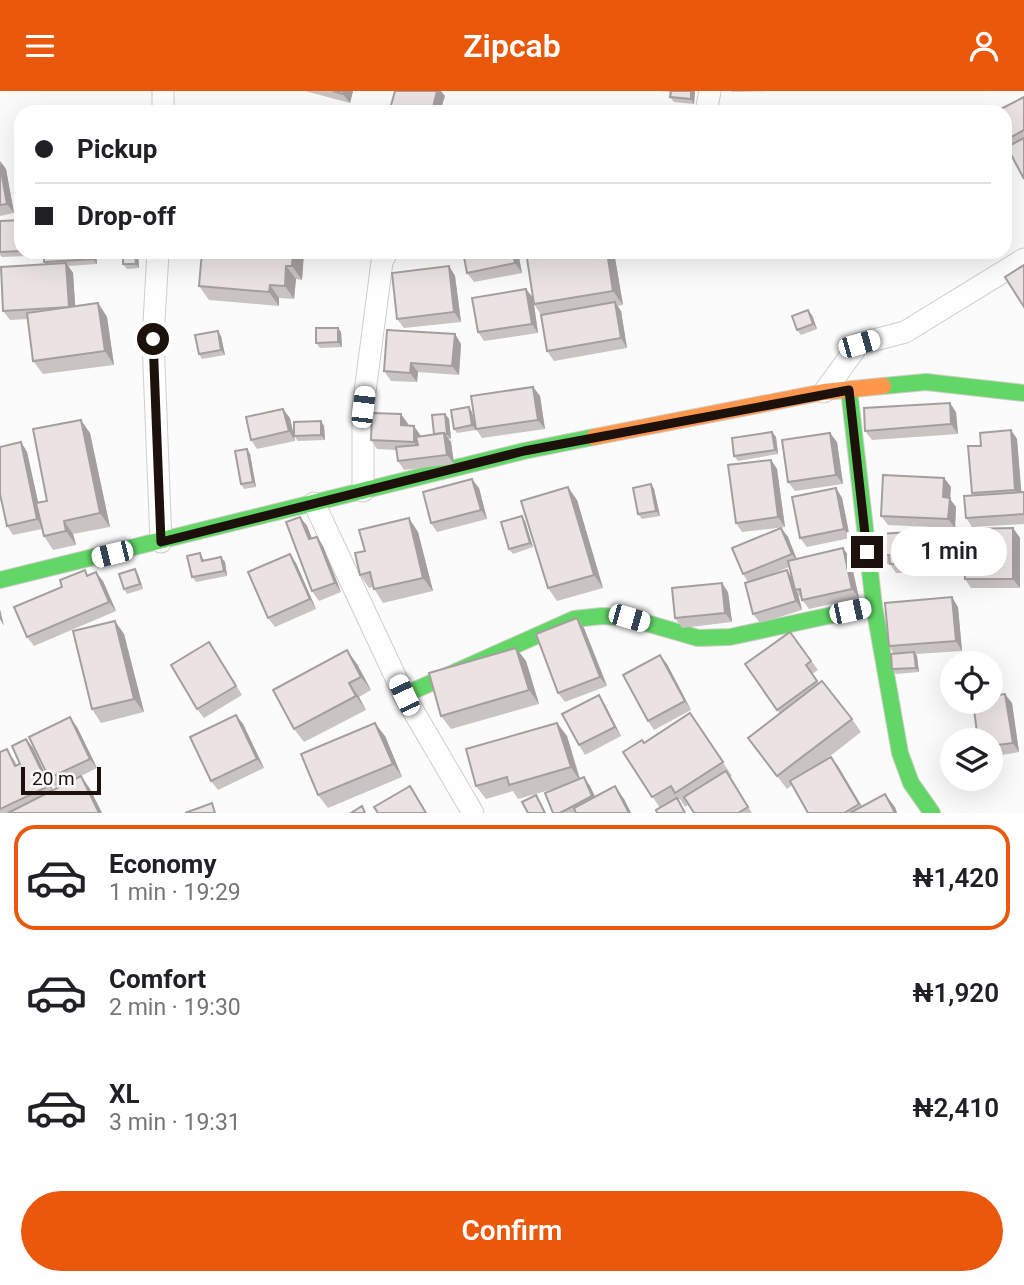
<!DOCTYPE html>
<html lang="en">
<head>
<meta charset="utf-8">
<style>
  body { margin:0; font-family:Roboto,sans-serif; background:#f6f6f6; color:#202124; height:100vh; display:flex; flex-direction:column; font-size:26px; white-space:nowrap }
  * { box-sizing:border-box; margin:0 }
  p { font-size:23px; color:#757577 }
  .icon { flex:none; width:38px; height:38px; fill:none; stroke:currentColor; stroke-width:2; stroke-linecap:round; stroke-linejoin:round }
  .map { position:relative; height:722px; overflow:hidden }
  .drawer { display:flex; flex-direction:column; background:#fff; flex:1 }
  .drawer>* { flex:none }
  .hud { position:absolute; left:14px; top:14px; width:998px; height:154px; border-radius:21px; box-shadow:0 7px 28px #0002; display:grid; align-content:center; height:154px; padding:0 21px; background:#fff }
  .buttons { position:absolute; left:940px; top:560px; display:grid; gap:14px }
  .buttons a { display:grid; place-items:center; width:63px; height:63px; border-radius:50%; background:#fff; box-shadow:0 7px 28px #0002; font-size:35px }
  .scale { position:absolute; left:21px; bottom:18px; width:80px; box-sizing:border-box; padding-left:7px; border:4px solid #1c120b; border-top:0; font-size:19px; line-height:24px; white-space:nowrap; color:#1c120b; -webkit-text-stroke:5px #fbfbfb; paint-order:stroke }
  .end { position:absolute; width:32px; height:32px; margin:-16px; border:9px solid #1c120b; background:#fff; box-shadow:0 0 0 4px #fff }
  .from { border-radius:50% }
  .bubble { position:absolute; height:49px; border-radius:24px; background:#fff; box-shadow:0 7px 28px #0002; font-size:23px; font-weight:600; line-height:49px; text-align:center }
  .car { position:absolute; width:21px; height:42px; margin:-21px -10px; border-radius:9px; box-shadow:0 0 5px 2px #0007; background:linear-gradient(#fff 24%,#345 0 40%,#fff 0 76%,#345 0 86%,#fff 0) }
  .hud b { display:flex; align-items:center; gap:24px; height:66px; font-size:26px }
  .hud b+b { border-top:2px solid #e0e0e0 }
  .hud i { width:18px; height:18px; background:#202124 }
  ul { padding:12px 0 0; list-style:none }
  li { display:flex; align-items:center; gap:21px; height:105px; margin:0 14px 10px; padding:0 7px; border:4px solid transparent; border-radius:21px }
  li div { flex:1 }
  li b { display:block; font-size:26px }
  li em { font-style:normal; font-weight:600 }
  li.current { border-color:#ea580c }
  li>.icon { width:63px; height:63px; stroke-width:1.5 }
  .action { display:flex; gap:14px; margin-top:auto; padding:14px 21px }
  .action a { flex:1; height:80px; border-radius:42px; background:#ea580c; color:#fff; font-size:28px; font-weight:600; line-height:80px; text-align:center }
  header { display:flex; justify-content:space-between; align-items:center; height:91px; padding:0 21px; background:#ea580c; color:#fff; font-size:32px; font-weight:600 }
  .map>svg:first-child { display:block }
</style>
</head>
<body>
<header><svg class="icon" aria-label="menu" viewBox="0 0 24 24"><path d="M4 6h16M4 12h16M4 18h16"/></svg>Zipcab<svg class="icon" aria-label="person" viewBox="0 0 24 24"><circle cx="12" cy="8" r="4"/><path d="M4 21q1-7 8-7t8 7"/></svg></header>
<div class="map">
<svg width="1024" height="722" viewBox="0 0 1024 722">
  <rect width="100%" height="100%" fill="#fbfbfb"/>
  <g fill="none" stroke-linecap="round" stroke-linejoin="round">
    <!-- street casing -->
    <g stroke="#d2cdc9" stroke-width="23">
      <g id="street">
        <polyline points="163,0 163,21"/>
        <polyline points="706,21 710,0"/>
        <polyline points="158,161 153,249 161,451"/>
        <polyline points="824,301 859,253 905,241 1024,168"/>
        <polyline points="363,400 363,316 382,171 387,161"/>
        <polyline points="314,412 404,604 473,722"/>
      </g>
    </g>
    <!-- fast casing -->
    <g stroke="#d2cdc9" stroke-width="18">
      <g id="fast">
        <polyline points="883,295 926,291 1024,302"/>
        <polyline points="849,299 874,515 900,662 911,692 932,722"/>
        <polyline points="0,489 524,360 594,346"/>
        <polyline points="404,604 574,528 602,525 629,527 698,547 730,546 874,515"/>
      </g>
    </g>
    <!-- slow casing -->
    <g stroke="#d2cdc9" stroke-width="18">
      <polyline id="slow" points="594,346 824,301 883,295"/>
    </g>
    <!-- street -->
    <use href="#street" stroke="#fefefe" stroke-width="21"/>
    <!-- fast -->
    <use href="#fast" stroke="#63d668" stroke-width="16"/>
    <!-- slow -->
    <use href="#slow" stroke="#ff974d" stroke-width="16"/>
  </g>
  <!-- wall -->
  <g fill="#c9c3c2" fill-rule="evenodd">
    <polygon points="305,0 353,0 350,12"/>
    <polygon points="659,0 695,0 694,13 674,11 670,6 671,1"/>
    <polygon points="731,0 771,0 732,1"/>
    <polygon points="1024,6 1024,88 1004,53 1004,21"/>
    <polygon points="0,70 6,78 14,122 0,125"/>
    <polygon points="21,129 21,161 27,161 27,165 2,166 0,164 0,130"/>
    <polygon points="96,161 97,173 68,175 73,182 75,215 98,212 107,226 114,274 43,283 33,270 28,228 10,229 3,220 46,173 44,171"/>
    <polygon points="138,161 139,177 127,178 123,173"/>
    <polygon points="202,161 303,161 304,162 302,189 296,188 294,208 279,207 279,215 209,209 199,195"/>
    <polygon points="518,161 522,182 474,191 467,182"/>
    <polygon points="614,161 623,214 617,215 621,220 627,257 554,270 547,260 541,224 534,213 538,242 484,250 478,241 526,198 533,207"/>
    <polygon points="449,175 455,185 461,231 404,237 397,228"/>
    <polygon points="812,224 817,238 801,244 797,239"/>
    <polygon points="338,237 341,241 342,256 320,257 316,252"/>
    <polygon points="455,243 461,253 459,284 418,281 417,291 391,290 384,280"/>
    <polygon points="221,245 225,264 202,268 199,263"/>
    <polygon points="533,296 540,305 545,338 482,347 476,338 476,339 457,342 454,338 472,321 475,337"/>
    <polygon points="956,321 958,343 872,349 865,340"/>
    <polygon points="401,323 408,333 408,335 421,345 434,343 445,323 449,328 451,348 448,348 451,351 454,373 404,379 398,370 396,359 377,358 371,349"/>
    <polygon points="290,327 295,350 257,358 251,349"/>
    <polygon points="321,330 324,335 325,349 298,350 294,345"/>
    <polygon points="1011,339 1017,348 1021,401 1024,401 1024,433 972,436 966,427 973,404 972,402 981,355"/>
    <polygon points="772,341 776,346 778,363 738,370 734,365"/>
    <polygon points="90,342 110,436 73,443 76,454 53,459 44,445 42,438 13,444 7,435 21,351 27,361 38,411 47,410"/>
    <polygon points="837,351 843,393 795,400 788,391"/>
    <polygon points="247,358 250,363 256,396 244,398 241,393"/>
    <polygon points="771,369 777,378 785,436 742,441 736,432"/>
    <polygon points="944,387 951,396 950,408 956,416 955,437 888,434 881,425"/>
    <polygon points="651,393 654,398 660,425 642,428 638,423"/>
    <polygon points="479,397 487,428 437,441 431,432"/>
    <polygon points="836,397 842,407 850,447 807,456 800,447"/>
    <polygon points="577,409 603,497 557,510 548,497"/>
    <polygon points="522,425 525,430 533,456 513,463 509,458"/>
    <polygon points="300,426 307,435 312,447 323,455 341,501 319,510 312,500"/>
    <path d="M 781,437 L 788,446 L 797,468 L 843,457 L 850,467 L 859,507 L 809,518 L 798,503 L 802,519 L 760,532 L 753,523 L 748,491 L 743,483 ZM 789,476 L 792,486 L 787,479 L 765,486 Z"/>
    <polygon points="1013,437 1020,447 1020,497 971,497 965,488"/>
    <polygon points="926,440 933,449 934,471 915,472 915,481 896,482 890,473 887,473 881,464"/>
    <polygon points="418,441 433,500 383,512 373,496 369,497 360,484 365,460"/>
    <polygon points="200,462 204,469 225,471 227,485 196,491 192,486"/>
    <polygon points="296,472 316,518 275,536 268,527"/>
    <polygon points="138,483 143,498 127,503 124,498"/>
    <polygon points="89,484 103,490 116,520 34,555 27,546"/>
    <polygon points="728,501 732,531 682,537 675,527"/>
    <polygon points="958,516 962,560 916,563 917,565 919,581 896,583 892,578 894,563 889,555"/>
    <polygon points="577,527 584,537 607,595 565,611 558,602"/>
    <polygon points="790,541 818,579 812,583 819,593 852,628 861,641 820,673 838,675 862,715 895,716 897,722 808,722 792,694 787,698 748,647 780,623 745,573"/>
    <polygon points="124,543 144,621 101,632 92,618"/>
    <polygon points="516,557 526,570 539,613 451,638 441,625"/>
    <polygon points="215,560 242,604 204,627 197,618"/>
    <polygon points="357,573 371,599 359,606 366,619 304,651 294,638"/>
    <polygon points="667,573 691,619 654,639 648,630"/>
    <polygon points="599,604 605,614 621,645 585,664 579,654"/>
    <polygon points="1012,612 1019,661 990,666 990,649"/>
    <polygon points="690,622 732,685 730,686 752,722 694,722 689,713 685,716 680,708 660,717 623,661 644,652"/>
    <polygon points="557,632 567,645 580,687 590,695 595,705 624,708 631,722 553,722 560,696 518,708 513,700 486,708 476,695"/>
    <polygon points="243,633 264,677 218,699 211,690"/>
    <polygon points="77,636 97,677 56,697 49,687"/>
    <polygon points="385,645 402,686 328,717 318,704"/>
    <polygon points="26,648 33,657 53,699 81,685 90,698 102,722 0,722 0,661 13,667 17,674 20,673"/>
  </g>
  <!-- shaded-wall -->
  <g fill="#a49f9e">
    <polygon points="344,0 353,0 350,12 343,3"/>
    <polygon points="437,0 441,0 445,5 440,21 432,21"/>
    <polygon points="691,0 695,0 694,13 691,8"/>
    <polygon points="0,70 6,78 14,122 7,113"/>
    <polygon points="93,161 96,161 97,173 93,168"/>
    <polygon points="135,161 138,161 139,177 136,173"/>
    <polygon points="293,161 303,161 304,162 302,189 292,175"/>
    <polygon points="513,161 518,161 522,182 515,172"/>
    <polygon points="607,161 614,161 623,214 613,200"/>
    <polygon points="66,172 73,182 76,226 69,216"/>
    <polygon points="286,175 296,188 294,208 285,195"/>
    <polygon points="449,175 455,185 461,231 454,221"/>
    <polygon points="270,194 279,207 279,215 269,201"/>
    <polygon points="526,198 533,207 538,242 532,233"/>
    <polygon points="615,211 621,220 627,257 621,247"/>
    <polygon points="98,212 107,226 114,274 105,260"/>
    <polygon points="808,219 812,224 817,238 813,233"/>
    <polygon points="338,237 341,241 342,256 338,251"/>
    <polygon points="218,240 221,245 225,264 221,259"/>
    <polygon points="455,243 461,253 459,284 452,275"/>
    <polygon points="411,272 418,281 417,291 410,282"/>
    <polygon points="533,296 540,305 545,338 538,329"/>
    <polygon points="950,312 956,321 958,343 951,333"/>
    <polygon points="469,316 472,321 476,339 472,334"/>
    <polygon points="283,318 290,327 295,350 289,340"/>
    <polygon points="401,323 408,333 407,344 401,334"/>
    <polygon points="445,323 449,328 451,348 447,343"/>
    <polygon points="81,329 90,342 110,436 100,422"/>
    <polygon points="321,330 324,335 325,349 321,344"/>
    <polygon points="414,335 421,345 420,361 414,351"/>
    <polygon points="1011,339 1017,348 1022,408 1015,399"/>
    <polygon points="772,341 776,346 778,363 775,359"/>
    <polygon points="444,342 451,351 454,373 447,364"/>
    <polygon points="830,342 837,351 843,393 836,384"/>
    <polygon points="21,351 27,361 44,438 37,428"/>
    <polygon points="247,358 250,363 256,396 253,391"/>
    <polygon points="771,369 777,378 785,436 778,426"/>
    <polygon points="944,387 951,396 950,408 956,416 955,437 948,428 943,406"/>
    <polygon points="472,388 479,397 487,428 481,419"/>
    <polygon points="651,393 654,398 660,425 656,420"/>
    <polygon points="568,396 577,409 603,497 594,484"/>
    <polygon points="836,397 842,407 850,447 844,438"/>
    <polygon points="522,425 525,430 533,456 530,452"/>
    <polygon points="300,426 307,435 316,458 309,448"/>
    <polygon points="409,427 418,441 433,500 423,487"/>
    <polygon points="64,430 73,443 76,454 66,440"/>
    <polygon points="781,437 788,446 798,472 792,463"/>
    <polygon points="1013,437 1020,447 1020,497 1013,488"/>
    <polygon points="926,440 933,449 934,471 927,462"/>
    <polygon points="317,446 323,455 341,501 335,492"/>
    <polygon points="843,457 850,467 859,507 852,498"/>
    <polygon points="290,463 296,472 316,518 310,508"/>
    <polygon points="908,463 915,472 915,481 909,472"/>
    <polygon points="221,466 225,471 227,485 224,480"/>
    <polygon points="135,478 138,483 143,498 140,493"/>
    <polygon points="787,479 793,489 795,499 798,503 802,519 796,510"/>
    <polygon points="96,481 103,490 116,520 109,511"/>
    <polygon points="722,492 728,501 732,531 725,522"/>
    <polygon points="952,506 958,516 962,560 956,550"/>
    <polygon points="0,518 4,535 0,528"/>
    <polygon points="577,527 584,537 607,595 600,586"/>
    <polygon points="115,530 124,543 144,621 134,608"/>
    <polygon points="516,557 526,570 539,613 529,599"/>
    <polygon points="347,559 357,573 371,599 361,586"/>
    <polygon points="914,561 917,565 919,581 916,577"/>
    <polygon points="660,564 667,573 691,619 685,610"/>
    <polygon points="349,592 359,606 366,619 356,605"/>
    <polygon points="1005,603 1012,612 1019,661 1013,652"/>
    <polygon points="599,604 605,614 621,645 615,636"/>
    <polygon points="236,624 243,633 264,677 257,668"/>
    <polygon points="70,626 77,636 97,677 90,668"/>
    <polygon points="375,632 385,645 402,686 393,673"/>
    <polygon points="557,632 567,645 580,690 571,676"/>
    <polygon points="26,648 33,657 55,704 49,695"/>
    <polygon points="831,666 838,675 865,722 859,713"/>
    <polygon points="81,685 90,698 102,722 99,722"/>
    <polygon points="584,686 590,695 599,715 592,705"/>
    <polygon points="615,695 624,708 631,722 629,722"/>
    <polygon points="885,703 895,716 897,722 895,722"/>
  </g>
  <!-- building -->
  <g fill="#eae3e2" stroke="#a49f9e" stroke-width="2">
    <polygon points="333,0 344,0 343,3"/>
    <polygon points="395,0 437,0 432,21 400,21 390,18"/>
    <polygon points="671,0 691,0 691,8 670,6"/>
    <polygon points="1024,6 1024,39 1004,50 1004,21 995,21"/>
    <polygon points="1024,47 1024,88 1007,56"/>
    <polygon points="0,74 7,113 0,114"/>
    <polygon points="21,129 21,160 0,161 0,130"/>
    <polygon points="44,161 93,161 93,168 44,171"/>
    <polygon points="123,161 135,161 136,173 123,173"/>
    <polygon points="202,161 293,161 292,175 286,175 285,195 270,194 269,201 199,195"/>
    <polygon points="463,161 513,161 515,172 467,182"/>
    <polygon points="526,161 607,161 613,200 534,213"/>
    <polygon points="66,172 69,216 3,220 1,176"/>
    <polygon points="1024,174 1024,216 1005,186"/>
    <polygon points="449,175 454,221 397,228 392,182"/>
    <polygon points="526,198 532,233 478,241 472,207"/>
    <polygon points="615,211 621,247 547,260 541,224"/>
    <polygon points="98,212 105,260 33,270 27,222"/>
    <polygon points="808,219 813,233 797,239 792,225"/>
    <polygon points="316,237 338,237 338,251 316,252"/>
    <polygon points="387,239 455,243 452,275 411,272 410,282 384,280"/>
    <polygon points="218,240 221,259 199,263 195,244"/>
    <polygon points="533,296 538,329 476,338 471,305"/>
    <polygon points="950,312 951,333 865,340 864,317"/>
    <polygon points="469,316 472,334 454,338 451,319"/>
    <polygon points="283,318 289,340 251,349 246,326"/>
    <polygon points="372,322 401,323 401,334 414,335 414,351 371,349"/>
    <polygon points="445,323 447,343 444,343 444,342 434,343 432,324"/>
    <polygon points="81,329 100,422 64,430 66,440 44,445 36,412 47,410 33,338"/>
    <polygon points="321,330 321,344 294,345 294,331"/>
    <polygon points="1011,339 1015,399 972,402 968,355 981,355 980,342"/>
    <polygon points="772,341 775,359 734,365 732,347"/>
    <polygon points="444,342 447,364 398,370 396,356 418,354 416,346"/>
    <polygon points="830,342 836,384 788,391 782,349"/>
    <polygon points="21,351 37,428 7,435 0,403 0,356"/>
    <polygon points="247,358 253,391 241,393 235,360"/>
    <polygon points="771,369 778,426 736,432 728,374"/>
    <polygon points="883,384 944,387 943,406 950,407 948,428 881,425"/>
    <polygon points="472,388 481,419 431,432 423,401"/>
    <polygon points="651,393 656,420 638,423 633,397"/>
    <polygon points="568,396 594,484 548,497 521,410"/>
    <polygon points="836,397 844,438 800,447 792,406"/>
    <polygon points="1024,401 1024,423 966,427 964,405"/>
    <polygon points="522,425 530,452 509,458 501,431"/>
    <polygon points="300,426 309,448 317,446 335,492 312,500 286,431"/>
    <polygon points="409,427 423,487 374,498 370,481 360,484 355,462 365,460 359,439"/>
    <polygon points="781,437 792,463 743,483 732,457"/>
    <polygon points="1013,437 1013,488 965,488 964,438"/>
    <polygon points="926,440 927,462 908,463 909,472 890,473 889,464 881,464 880,443"/>
    <polygon points="843,457 852,498 802,509 800,498 795,499 788,470"/>
    <polygon points="200,462 202,470 221,466 224,480 192,486 187,465"/>
    <polygon points="290,463 310,508 268,527 248,481"/>
    <polygon points="135,478 140,493 124,498 119,483"/>
    <polygon points="85,479 87,485 96,481 109,511 27,546 14,516 62,496 60,489"/>
    <polygon points="787,479 796,510 753,523 745,492"/>
    <polygon points="722,492 725,522 675,527 672,497"/>
    <polygon points="952,506 956,550 889,555 885,512"/>
    <polygon points="577,527 600,586 558,602 536,543"/>
    <polygon points="115,530 134,608 92,618 73,540"/>
    <polygon points="790,541 811,570 806,574 817,590 777,619 745,573"/>
    <polygon points="209,551 236,595 197,618 171,574"/>
    <polygon points="516,557 529,599 441,625 429,582"/>
    <polygon points="347,559 361,586 349,592 356,605 294,638 273,599"/>
    <polygon points="914,561 916,577 892,578 891,563"/>
    <polygon points="660,564 685,610 648,630 623,584"/>
    <polygon points="822,590 852,628 777,685 748,647"/>
    <polygon points="1005,603 1013,652 990,655 990,649 978,649 973,611 990,611 990,605"/>
    <polygon points="599,604 615,636 579,654 562,623"/>
    <polygon points="690,622 723,671 675,702 671,695 652,706 623,661 642,649 644,652"/>
    <polygon points="236,624 257,668 211,690 190,646"/>
    <polygon points="70,626 90,668 49,687 29,646"/>
    <polygon points="375,632 393,673 318,704 301,663"/>
    <polygon points="557,632 571,676 509,694 507,686 476,695 466,658"/>
    <polygon points="26,648 49,695 0,718 0,661 7,658 15,675 20,673 12,655"/>
    <polygon points="831,666 859,713 844,722 808,722 790,690"/>
    <polygon points="726,680 748,716 738,722 694,722 684,706"/>
    <polygon points="81,685 99,722 8,722"/>
    <polygon points="584,686 592,705 560,722 553,722 545,702"/>
    <polygon points="410,695 426,722 378,722 374,716"/>
    <polygon points="615,695 629,722 576,722 574,717"/>
    <polygon points="885,703 895,722 850,722"/>
    <polygon points="536,704 545,722 528,722 522,711"/>
    <polygon points="677,707 685,722 657,722 656,719"/>
    <polygon points="212,712 215,722 185,722"/>
    <polygon points="362,715 365,722 351,722"/>
  </g>
  <g fill="none" stroke-linecap="round" stroke-linejoin="round">
    <!-- route -->
    <polyline stroke="#1c120b" stroke-width="9" points="153,248 161,451 524,360 849,299 867,461"/>
  </g>
</svg>
<div class="buttons">
<a><svg class="icon" aria-label="locate" viewBox="0 0 24 24"><circle cx="12" cy="12" r="6"/><path d="M12 2v4M12 18v4M2 12h4M18 12h4"/></svg></a>
<a><svg class="icon" aria-label="layers" viewBox="0 0 24 24"><path d="M12 4l9 5-9 5-9-5zM3 14l9 5 9-5"/></svg></a>
</div>
<div class="scale">20 m</div>
<i class="end from" style="left:153px;top:248px"></i>
<i class="end" style="left:867px;top:461px"></i>
<div class="bubble" style="left:891px;top:436px;width:116px">1 min</div>
<i class="car" style="left:859px;top:253px;rotate:74deg"></i>
<i class="car" style="left:363px;top:316px;rotate:7deg"></i>
<i class="car" style="left:112px;top:463px;rotate:256deg"></i>
<i class="car" style="left:850px;top:520px;rotate:78deg"></i>
<i class="car" style="left:629px;top:527px;rotate:106deg"></i>
<i class="car" style="left:404px;top:604px;rotate:335deg"></i>
<div class="hud">
<b><i class="from"></i>Pickup</b>
<b><i></i>Drop-off</b>
</div>
</div>
<section class="drawer">
<ul>
<li class="current"><svg class="icon" aria-label="car" viewBox="0 0 24 24"><path d="M5 17H2v-5l4-1 3-4h7l3 4 3 1v5h-3M9 17h6M6 11h13"/><circle cx="7" cy="17" r="2"/><circle cx="17" cy="17" r="2"/></svg><div><b>Economy</b><p>1 min · 19:29</p></div><em>₦1,420</em></li>
<li><svg class="icon" aria-label="car" viewBox="0 0 24 24"><path d="M5 17H2v-5l4-1 3-4h7l3 4 3 1v5h-3M9 17h6M6 11h13"/><circle cx="7" cy="17" r="2"/><circle cx="17" cy="17" r="2"/></svg><div><b>Comfort</b><p>2 min · 19:30</p></div><em>₦1,920</em></li>
<li><svg class="icon" aria-label="car" viewBox="0 0 24 24"><path d="M5 17H2v-5l4-1 3-4h7l3 4 3 1v5h-3M9 17h6M6 11h13"/><circle cx="7" cy="17" r="2"/><circle cx="17" cy="17" r="2"/></svg><div><b>XL</b><p>3 min · 19:31</p></div><em>₦2,410</em></li>
</ul>
<div class="action"><a>Confirm</a></div>
</section>
</body>
</html>
